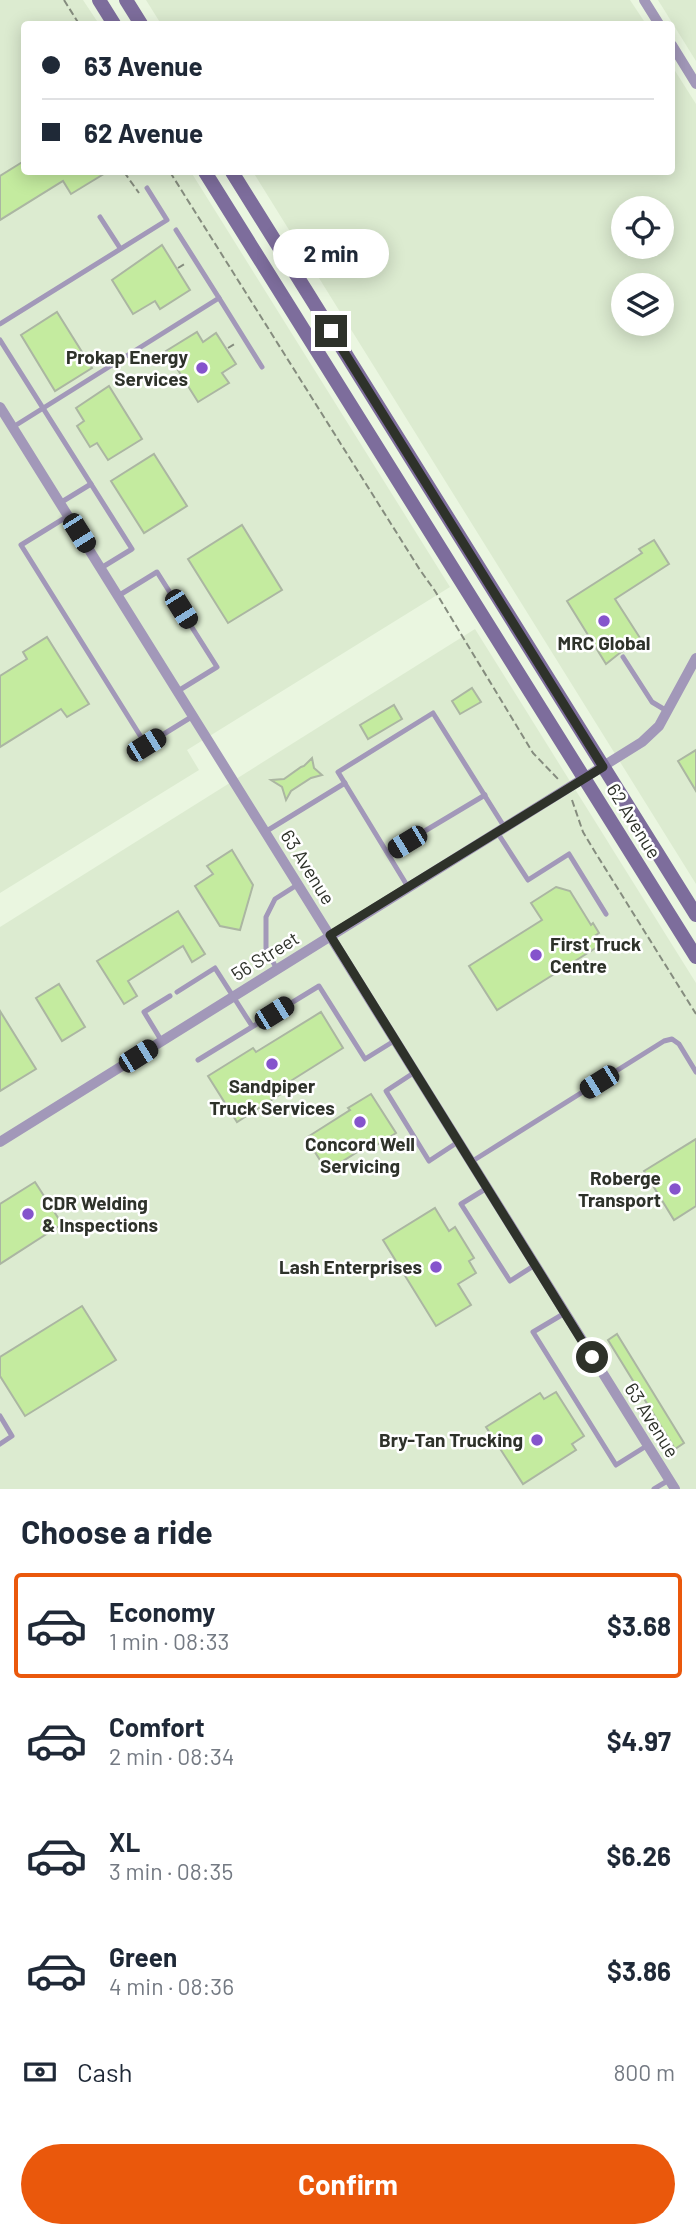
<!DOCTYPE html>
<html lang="en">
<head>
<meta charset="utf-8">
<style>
  body { margin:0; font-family:Barlow,sans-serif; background:#f2f2f3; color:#1f2937; height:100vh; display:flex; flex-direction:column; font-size:26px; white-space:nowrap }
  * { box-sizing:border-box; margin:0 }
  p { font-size:23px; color:#747a83 }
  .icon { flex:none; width:38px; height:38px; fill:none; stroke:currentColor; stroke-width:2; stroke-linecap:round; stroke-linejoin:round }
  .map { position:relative; height:1489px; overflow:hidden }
  .details { display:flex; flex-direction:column; background:#fff; flex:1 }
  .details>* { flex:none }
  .banner { position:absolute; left:21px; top:21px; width:654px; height:154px; border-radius:7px; box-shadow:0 4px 18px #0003; display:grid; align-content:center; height:154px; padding:0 21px; background:#fff }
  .fabs { position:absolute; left:611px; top:196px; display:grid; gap:14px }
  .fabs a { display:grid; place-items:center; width:63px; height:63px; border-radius:50%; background:#fff; box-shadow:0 4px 18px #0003; font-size:35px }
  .end { position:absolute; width:32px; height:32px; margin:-16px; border:9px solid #2e322a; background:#fff; box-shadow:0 0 0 4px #fff }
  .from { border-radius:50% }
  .bubble { position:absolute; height:49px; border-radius:24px; background:#fff; box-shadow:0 4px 18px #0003; font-size:23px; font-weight:700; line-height:49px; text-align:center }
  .car { position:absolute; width:21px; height:42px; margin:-21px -10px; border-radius:9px; box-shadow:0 0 5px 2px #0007; background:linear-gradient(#222 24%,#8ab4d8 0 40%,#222 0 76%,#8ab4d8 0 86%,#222 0) }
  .banner b { display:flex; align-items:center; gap:24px; height:66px; font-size:26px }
  .banner b+b { border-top:2px solid #e0e1e3 }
  .banner i { width:18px; height:18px; background:#1f2937 }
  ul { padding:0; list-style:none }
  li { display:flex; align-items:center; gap:21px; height:105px; margin:0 14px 10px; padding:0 7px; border:4px solid transparent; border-radius:7px }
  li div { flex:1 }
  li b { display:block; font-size:26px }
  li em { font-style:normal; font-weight:700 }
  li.on { border-color:#ea580c }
  li>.icon { width:63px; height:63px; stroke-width:1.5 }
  h2 { padding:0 21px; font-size:32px; line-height:84px }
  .pay { display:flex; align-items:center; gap:18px; height:77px; padding:0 21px; font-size:26px }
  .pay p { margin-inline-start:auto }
  .primary-button { display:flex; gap:14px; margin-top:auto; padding:14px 21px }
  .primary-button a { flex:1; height:80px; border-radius:42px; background:#ea580c; color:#fff; font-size:28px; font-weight:700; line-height:80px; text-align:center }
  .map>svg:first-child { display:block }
</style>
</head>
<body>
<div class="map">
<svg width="696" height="1489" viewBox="0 0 696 1489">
  <rect width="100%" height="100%" fill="#eaf6e0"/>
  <!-- built -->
  <g fill="#dcebd0" fill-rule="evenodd">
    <polygon points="0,0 83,0 99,24 24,24 24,172 191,172 450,587 187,750 199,770 0,893"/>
    <polygon points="146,0 630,0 646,24 161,24"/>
    <polygon points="658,0 696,0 696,61"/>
    <path d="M 672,66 L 696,104 L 696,884 L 253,172 L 672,172 ZM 623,208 L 662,208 L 662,247 L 623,247 ZM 623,285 L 662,285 L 662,324 L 623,324 Z"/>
    <polygon points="475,629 696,983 696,1489 0,1489 0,927"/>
  </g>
  <!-- building -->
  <g fill="#c4eb9f" stroke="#abb6a2" stroke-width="2">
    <polygon points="24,161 24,172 107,172 71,194 63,181 0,220 0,176"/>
    <polygon points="162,245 190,290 160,309 155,301 133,314 112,280"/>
    <polygon points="57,312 92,368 55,391 21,335"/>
    <polygon points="197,332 203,342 216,333 236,364 222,373 229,383 198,402 166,351"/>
    <polygon points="109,386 142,439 108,460 97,443 90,447 77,426 84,421 76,408"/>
    <polygon points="154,454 187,506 144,533 111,481"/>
    <polygon points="242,525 282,590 228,623 188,559"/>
    <polygon points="654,540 669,564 615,599 642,641 621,652 606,664 567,601 642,553 639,549"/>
    <polygon points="47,637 89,704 67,717 61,709 0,747 0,676 27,659 23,652"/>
    <polygon points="472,688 481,702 460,714 452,701"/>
    <polygon points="394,705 402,719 368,739 360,725"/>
    <polygon points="696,750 696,791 678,761"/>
    <polygon points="312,758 314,768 322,775 311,778 291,791 286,800 282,787 271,780 284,779 301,767 304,766"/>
    <polygon points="232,850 253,885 240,930 220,926 195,886 213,874 207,866"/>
    <polygon points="556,887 570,891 591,925 593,923 599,933 596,935 602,944 497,1010 469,966 542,920 531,903"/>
    <polygon points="178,911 205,954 192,962 183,946 128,981 137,996 124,1004 97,961"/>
    <polygon points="59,984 85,1027 62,1041 36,998"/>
    <polygon points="0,1011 36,1069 0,1091"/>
    <polygon points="321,1012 343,1048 278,1089 281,1094 237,1122 208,1076 253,1048 256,1052"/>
    <polygon points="371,1094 396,1133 372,1148 370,1144 327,1171 306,1138 350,1110 348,1108"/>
    <polygon points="696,1139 696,1206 674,1220 644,1171"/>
    <polygon points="35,1182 62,1224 0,1264 0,1204"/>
    <polygon points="435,1208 449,1231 455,1227 474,1258 469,1261 476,1273 458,1284 471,1305 436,1326 383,1240"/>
    <polygon points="82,1306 116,1360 25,1416 0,1376 0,1357"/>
    <polygon points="617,1334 684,1443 675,1449 608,1340"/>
    <polygon points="556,1392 584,1436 572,1444 576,1450 523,1484 486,1427 540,1393 544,1399"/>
  </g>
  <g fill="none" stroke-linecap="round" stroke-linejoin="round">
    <!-- path -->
    <g stroke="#858c7e" stroke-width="2" stroke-dasharray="7 3.5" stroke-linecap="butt">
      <polyline points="64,0 79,24"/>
      <polyline points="124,172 139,193"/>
      <polyline points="170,172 420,570 435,591 533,753 559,780"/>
      <polyline points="178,268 186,263"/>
      <polyline points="228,348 236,343"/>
      <polyline points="572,800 583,832 595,852 696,1014"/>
    </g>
    <!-- lane -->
    <g stroke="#a298b9" stroke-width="5">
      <polyline points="100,217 120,248"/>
      <polyline points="176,230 219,298"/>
      <polyline points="0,324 167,220 147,188"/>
      <polyline points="0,340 132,549 101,568"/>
      <polyline points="13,427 219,298 262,367"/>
      <polyline points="60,503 91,484"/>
      <polyline points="68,516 21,545 146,745 193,716"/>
      <polyline points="118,596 157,572 217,667 178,691"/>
      <polyline points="623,657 652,702 667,711"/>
      <polyline points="265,832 345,783"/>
      <polyline points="497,832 528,880 569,854 606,914"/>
      <polyline points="388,853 485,795"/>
      <polyline points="408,887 338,772 433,713 505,828"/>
      <polyline points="277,969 266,950 266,917 275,899 297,885"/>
      <polyline points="177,992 215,968 252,1026"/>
      <polyline points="161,1040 144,1012 170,996"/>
      <polyline points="198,1060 319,986 365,1059 394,1041"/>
      <polyline points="415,1072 386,1091 429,1161 458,1142"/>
      <polyline points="471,1162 664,1041 672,1039 679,1044 696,1072"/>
      <polyline points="487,1188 461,1204 510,1281 535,1265"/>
      <polyline points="565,1313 533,1332 616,1465 648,1445"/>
      <polyline points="0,1416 12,1436 0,1444"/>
      <polyline points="654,1489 669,1480"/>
    </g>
    <!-- street -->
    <g stroke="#a298b9" stroke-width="10">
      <polyline points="644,0 659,24"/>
      <polyline points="672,45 696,84"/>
      <polyline points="0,407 675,1489"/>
      <polyline points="0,1142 642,742 659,726 696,658"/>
    </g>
    <!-- secondary -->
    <g stroke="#7d6d9c" stroke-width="14">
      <polyline points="99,0 114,24"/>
      <polyline points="126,0 141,24"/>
      <polyline points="205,172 696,957"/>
      <polyline points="232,172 696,915"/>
    </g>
  </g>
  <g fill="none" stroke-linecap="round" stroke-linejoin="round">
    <!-- route -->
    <polyline stroke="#2e322a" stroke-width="9" points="331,331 603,767 330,935 592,1357"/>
  </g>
  <!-- markers -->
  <g fill="#8554cc" stroke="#fff" stroke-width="2.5">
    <circle cx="202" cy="368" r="7"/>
    <circle cx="604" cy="621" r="7"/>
    <circle cx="536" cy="955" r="7"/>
    <circle cx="272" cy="1064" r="7"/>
    <circle cx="360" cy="1122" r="7"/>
    <circle cx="675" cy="1189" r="7"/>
    <circle cx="28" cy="1214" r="7"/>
    <circle cx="436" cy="1267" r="7"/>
    <circle cx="537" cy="1440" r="7"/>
  </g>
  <g text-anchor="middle" stroke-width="5" stroke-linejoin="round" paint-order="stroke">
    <!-- poi labels -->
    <g font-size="19" font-weight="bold" fill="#2e322a" stroke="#fff" text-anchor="end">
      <text x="188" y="364">Prokap Energy<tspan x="188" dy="22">Services</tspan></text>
      <text x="604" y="650" text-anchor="middle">MRC Global</text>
      <text x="550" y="951" text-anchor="start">First Truck<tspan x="550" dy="22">Centre</tspan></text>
      <text x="272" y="1093" text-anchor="middle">Sandpiper<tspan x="272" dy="22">Truck Services</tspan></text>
      <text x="360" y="1151" text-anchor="middle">Concord Well<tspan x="360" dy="22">Servicing</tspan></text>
      <text x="661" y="1185">Roberge<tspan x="661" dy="22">Transport</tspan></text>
      <text x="42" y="1210" text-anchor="start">CDR Welding<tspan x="42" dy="22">&amp; Inspections</tspan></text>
      <text x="422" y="1274">Lash Enterprises</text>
      <text x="523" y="1447">Bry-Tan Trucking</text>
    </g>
    <!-- street labels -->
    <g font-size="19" fill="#2e322a" stroke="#fff">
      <text transform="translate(634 821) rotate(58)" y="7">62 Avenue</text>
      <text transform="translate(308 867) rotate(58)" y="7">63 Avenue</text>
      <text transform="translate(265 956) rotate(-32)" y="7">56 Street</text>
      <text transform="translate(652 1420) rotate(58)" y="7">63 Avenue</text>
    </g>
  </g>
</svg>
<div class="fabs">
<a><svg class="icon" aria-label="locate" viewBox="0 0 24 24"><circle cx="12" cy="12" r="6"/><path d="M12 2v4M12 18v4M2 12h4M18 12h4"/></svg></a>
<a><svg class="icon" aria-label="layers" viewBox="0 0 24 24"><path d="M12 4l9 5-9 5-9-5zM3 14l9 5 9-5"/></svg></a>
</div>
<i class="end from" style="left:592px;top:1357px"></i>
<i class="end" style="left:331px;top:331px"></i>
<div class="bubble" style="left:273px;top:229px;width:116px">2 min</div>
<i class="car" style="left:79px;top:533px;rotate:148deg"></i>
<i class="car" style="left:181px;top:609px;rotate:148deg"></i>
<i class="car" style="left:146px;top:745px;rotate:58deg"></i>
<i class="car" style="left:407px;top:842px;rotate:239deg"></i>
<i class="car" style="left:274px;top:1013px;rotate:58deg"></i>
<i class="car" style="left:138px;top:1056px;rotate:58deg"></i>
<i class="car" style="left:599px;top:1082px;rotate:238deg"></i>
<div class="banner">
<b><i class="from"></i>63 Avenue</b>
<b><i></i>62 Avenue</b>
</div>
</div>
<section class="details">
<h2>Choose a ride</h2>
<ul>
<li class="on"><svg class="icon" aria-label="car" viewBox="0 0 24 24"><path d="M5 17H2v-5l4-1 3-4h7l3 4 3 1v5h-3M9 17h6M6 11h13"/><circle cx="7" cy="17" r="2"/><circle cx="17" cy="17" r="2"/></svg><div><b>Economy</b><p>1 min · 08:33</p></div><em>$3.68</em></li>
<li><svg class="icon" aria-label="car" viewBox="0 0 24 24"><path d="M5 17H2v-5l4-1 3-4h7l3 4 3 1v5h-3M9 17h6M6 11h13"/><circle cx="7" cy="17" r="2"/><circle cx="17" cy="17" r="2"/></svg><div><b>Comfort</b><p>2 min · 08:34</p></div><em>$4.97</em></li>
<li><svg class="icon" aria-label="car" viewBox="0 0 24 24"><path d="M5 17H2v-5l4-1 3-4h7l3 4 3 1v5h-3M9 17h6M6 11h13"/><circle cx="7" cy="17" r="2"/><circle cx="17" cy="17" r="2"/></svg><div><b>XL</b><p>3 min · 08:35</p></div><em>$6.26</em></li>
<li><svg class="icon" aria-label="car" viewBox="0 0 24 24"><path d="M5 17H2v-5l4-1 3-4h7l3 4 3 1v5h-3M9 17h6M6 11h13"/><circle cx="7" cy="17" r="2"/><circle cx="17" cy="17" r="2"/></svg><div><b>Green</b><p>4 min · 08:36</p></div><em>$3.86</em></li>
</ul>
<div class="pay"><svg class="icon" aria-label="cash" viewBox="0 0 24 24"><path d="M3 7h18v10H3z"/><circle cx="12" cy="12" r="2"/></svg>Cash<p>800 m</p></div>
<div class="primary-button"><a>Confirm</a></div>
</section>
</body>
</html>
